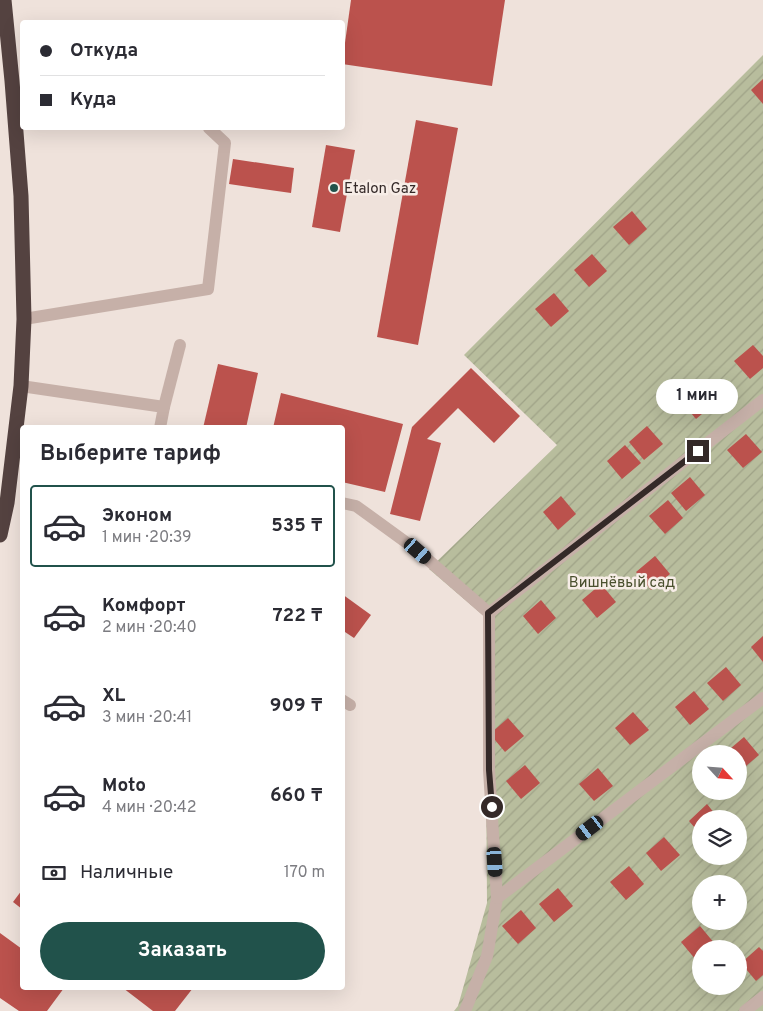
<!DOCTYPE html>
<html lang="ru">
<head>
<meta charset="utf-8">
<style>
  body { margin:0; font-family:Overpass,sans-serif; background:#f2f2f3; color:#2b2b33; height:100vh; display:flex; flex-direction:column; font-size:19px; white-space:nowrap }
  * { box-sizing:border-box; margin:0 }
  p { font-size:16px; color:#7c7c81 }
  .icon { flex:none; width:28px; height:28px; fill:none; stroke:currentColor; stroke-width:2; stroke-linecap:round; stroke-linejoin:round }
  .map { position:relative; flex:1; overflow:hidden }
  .drawer { position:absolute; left:20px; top:425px; width:325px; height:565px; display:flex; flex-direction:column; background:#fff; border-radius:5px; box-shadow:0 5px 20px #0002 }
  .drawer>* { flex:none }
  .banner { position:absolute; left:20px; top:20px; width:325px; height:110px; border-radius:5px; box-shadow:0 5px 20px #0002; display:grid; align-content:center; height:110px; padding:0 20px; background:#fff }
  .needle { width:32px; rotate:116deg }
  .buttons { position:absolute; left:692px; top:745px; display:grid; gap:10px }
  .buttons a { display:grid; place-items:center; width:55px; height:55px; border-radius:50%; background:#fff; box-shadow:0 5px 20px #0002; font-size:25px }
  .end { position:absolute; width:22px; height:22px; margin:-11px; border:6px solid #342928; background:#fff; box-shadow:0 0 0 2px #fff }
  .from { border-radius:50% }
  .bubble { position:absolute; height:35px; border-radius:18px; background:#fff; box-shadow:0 5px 20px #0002; font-size:16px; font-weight:700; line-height:35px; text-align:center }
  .car { position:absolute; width:15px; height:30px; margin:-15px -8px; border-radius:6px; box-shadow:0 0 4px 1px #0007; background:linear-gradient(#222 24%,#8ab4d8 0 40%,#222 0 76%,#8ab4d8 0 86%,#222 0) }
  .banner b { display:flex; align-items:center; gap:18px; height:48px; font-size:19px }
  .banner b+b { border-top:1px solid #e1e1e2 }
  .banner i { width:12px; height:12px; background:#2b2b33 }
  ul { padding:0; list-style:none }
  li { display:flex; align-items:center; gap:15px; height:82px; margin:0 10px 8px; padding:0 10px; border:2px solid transparent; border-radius:5px }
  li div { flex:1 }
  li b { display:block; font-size:19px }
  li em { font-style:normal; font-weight:700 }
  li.selected { border-color:#21524b }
  li>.icon { width:45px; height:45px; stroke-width:1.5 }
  h2 { padding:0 20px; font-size:22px; line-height:60px }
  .pay { display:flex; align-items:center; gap:12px; height:55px; padding:0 20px; font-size:19px }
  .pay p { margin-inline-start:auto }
  .button { display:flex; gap:10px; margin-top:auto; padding:10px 20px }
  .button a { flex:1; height:58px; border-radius:30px; background:#21524b; color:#fff; font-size:20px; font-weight:700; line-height:58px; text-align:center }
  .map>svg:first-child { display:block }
</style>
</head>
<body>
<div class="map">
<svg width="763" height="1011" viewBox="0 0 763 1011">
  <defs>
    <pattern id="garden-furrows" width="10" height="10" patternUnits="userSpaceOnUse" patternTransform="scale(1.25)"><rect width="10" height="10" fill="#b8bd9d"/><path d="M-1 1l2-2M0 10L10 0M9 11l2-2" fill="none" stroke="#9fa287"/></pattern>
  </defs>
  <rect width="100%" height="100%" fill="#efe2db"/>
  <!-- garden -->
  <path fill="url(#garden-furrows)" fill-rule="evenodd" d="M 763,55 L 763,1011 L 454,1011 L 458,1006 L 487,903 L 485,617 L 429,569 L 557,445 L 464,355 ZM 701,754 L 739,754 L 739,791 L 701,791 ZM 701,819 L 739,819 L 739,856 L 701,856 ZM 701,884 L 739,884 L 739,921 L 701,921 ZM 701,949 L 739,949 L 739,986 L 701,986 Z"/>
  <!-- building -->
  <g fill="#bb524d">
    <polygon points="351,0 505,0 492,86 342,64"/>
    <polygon points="763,79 763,104 751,90"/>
    <polygon points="416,120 458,128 418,345 377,337"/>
    <polygon points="326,145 355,150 340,232 312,227"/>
    <polygon points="233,159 294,168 291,193 229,184"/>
    <polygon points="632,211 647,229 629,245 613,227"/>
    <polygon points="592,254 607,271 589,287 574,270"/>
    <polygon points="554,293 569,311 551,327 535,309"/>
    <polygon points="753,345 763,356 763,368 750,379 734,361"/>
    <polygon points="218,364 258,373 246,428 203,428"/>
    <polygon points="471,368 520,416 494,443 458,408 427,439 441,443 420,521 390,514 412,427"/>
    <polygon points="699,385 715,403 696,419 681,401"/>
    <polygon points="281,393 403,424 385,492 342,482 342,428 273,428"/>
    <polygon points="647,426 663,444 644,460 629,442"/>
    <polygon points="746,434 762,452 743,468 727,450"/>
    <polygon points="625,445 641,463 622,479 607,461"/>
    <polygon points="690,477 705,495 686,511 671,493"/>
    <polygon points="561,496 576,514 558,530 543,512"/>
    <polygon points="668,500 683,518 665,534 649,516"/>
    <polygon points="655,556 670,574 651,590 636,572"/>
    <polygon points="601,584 616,602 597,618 582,600"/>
    <polygon points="342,594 371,615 354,638 342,630"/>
    <polygon points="541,600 556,618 538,634 523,616"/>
    <polygon points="763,636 763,662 751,647"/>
    <polygon points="726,667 741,685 723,701 707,683"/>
    <polygon points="694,691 709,709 690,725 675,707"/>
    <polygon points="633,712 649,730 630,745 615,728"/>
    <polygon points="508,718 524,736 505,752 490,734"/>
    <polygon points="744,737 759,755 740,771 739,769 739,754 724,754"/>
    <polygon points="525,765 540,783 521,799 506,781"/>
    <polygon points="598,768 613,786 594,801 579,784"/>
    <polygon points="707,804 719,819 701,819 701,835 689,821"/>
    <polygon points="664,837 680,855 661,871 646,853"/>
    <polygon points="629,866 644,884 626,900 610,882"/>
    <polygon points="558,888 573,906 554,922 539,904"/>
    <polygon points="22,890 22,909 13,902"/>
    <polygon points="521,910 536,928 518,944 502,926"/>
    <polygon points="700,926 715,944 710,949 701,949 701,956 696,960 681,942"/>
    <polygon points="0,933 22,949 22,988 64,988 47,1011 19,1011 0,998"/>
    <polygon points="759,947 763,951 763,975 756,981 741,963"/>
    <polygon points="123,988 193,988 175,1011 153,1011"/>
  </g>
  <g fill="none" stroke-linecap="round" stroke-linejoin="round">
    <!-- minor -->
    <g stroke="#c6b0a8" stroke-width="12">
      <polyline points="24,319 208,289 225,143 209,128"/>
      <polyline points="21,386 164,407 160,428"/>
      <polyline points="164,407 180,345"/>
      <polyline points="342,503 356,506 418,551 489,613 489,770 497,898 487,956 465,1011"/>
      <polyline points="489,613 763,400"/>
      <polyline points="342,700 350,705"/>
      <polyline points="497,898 763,698"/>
      <polyline points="745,1011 763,997"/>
    </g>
    <!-- highway -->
    <polyline stroke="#544240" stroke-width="15" points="0,535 7,503 21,386 24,319 21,196 12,81 4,0"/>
  </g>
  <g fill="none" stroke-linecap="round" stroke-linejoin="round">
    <!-- route -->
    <polyline stroke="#342928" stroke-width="6" points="492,807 489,770 488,613 698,451"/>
  </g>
  <!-- markers -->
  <circle fill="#21524b" stroke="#f7ede7" stroke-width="2" cx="334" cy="188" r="5"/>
  <g text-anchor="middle" stroke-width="5" stroke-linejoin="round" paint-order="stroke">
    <!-- poi labels -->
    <g font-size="15" fill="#342928" stroke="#f7ede7" text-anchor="start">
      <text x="344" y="193">Etalon Gaz</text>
    </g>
    <!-- park labels -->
    <g font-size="15" fill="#4a502e" stroke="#f7ede7">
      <text x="622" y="587">Вишнёвый сад</text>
    </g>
  </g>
</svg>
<div class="buttons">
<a><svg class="needle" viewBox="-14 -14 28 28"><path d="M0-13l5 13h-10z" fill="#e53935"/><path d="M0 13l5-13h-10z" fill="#7c7c81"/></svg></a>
<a><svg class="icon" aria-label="layers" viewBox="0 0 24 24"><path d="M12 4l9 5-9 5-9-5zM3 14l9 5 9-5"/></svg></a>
<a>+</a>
<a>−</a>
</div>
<i class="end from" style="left:492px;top:807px"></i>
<i class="end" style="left:698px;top:451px"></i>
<div class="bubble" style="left:656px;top:379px;width:82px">1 мин</div>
<i class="car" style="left:418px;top:551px;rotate:131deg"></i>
<i class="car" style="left:590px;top:828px;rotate:233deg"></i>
<i class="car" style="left:495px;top:862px;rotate:176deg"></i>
<div class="banner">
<b><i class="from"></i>Откуда</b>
<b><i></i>Куда</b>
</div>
<section class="drawer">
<h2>Выберите тариф</h2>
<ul>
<li class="selected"><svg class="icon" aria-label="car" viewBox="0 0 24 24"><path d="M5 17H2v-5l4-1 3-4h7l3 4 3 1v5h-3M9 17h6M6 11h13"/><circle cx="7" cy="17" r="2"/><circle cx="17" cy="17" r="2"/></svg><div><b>Эконом</b><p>1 мин · 20:39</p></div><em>535 ₸</em></li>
<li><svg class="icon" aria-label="car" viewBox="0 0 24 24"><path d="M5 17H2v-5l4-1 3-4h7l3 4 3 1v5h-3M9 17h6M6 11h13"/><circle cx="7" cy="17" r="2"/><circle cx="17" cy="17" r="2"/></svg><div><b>Комфорт</b><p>2 мин · 20:40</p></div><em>722 ₸</em></li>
<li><svg class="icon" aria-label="car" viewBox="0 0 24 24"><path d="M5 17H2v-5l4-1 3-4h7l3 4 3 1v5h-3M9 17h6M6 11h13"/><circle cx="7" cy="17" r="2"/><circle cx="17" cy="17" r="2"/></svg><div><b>XL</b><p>3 мин · 20:41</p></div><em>909 ₸</em></li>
<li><svg class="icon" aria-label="car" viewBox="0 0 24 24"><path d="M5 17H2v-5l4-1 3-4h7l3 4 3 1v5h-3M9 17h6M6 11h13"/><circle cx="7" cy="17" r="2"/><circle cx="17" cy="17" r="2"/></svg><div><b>Moto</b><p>4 мин · 20:42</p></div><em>660 ₸</em></li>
</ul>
<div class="pay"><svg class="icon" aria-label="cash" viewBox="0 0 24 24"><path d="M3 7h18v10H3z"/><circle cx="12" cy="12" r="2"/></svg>Наличные<p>170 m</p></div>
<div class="button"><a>Заказать</a></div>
</section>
</div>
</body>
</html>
